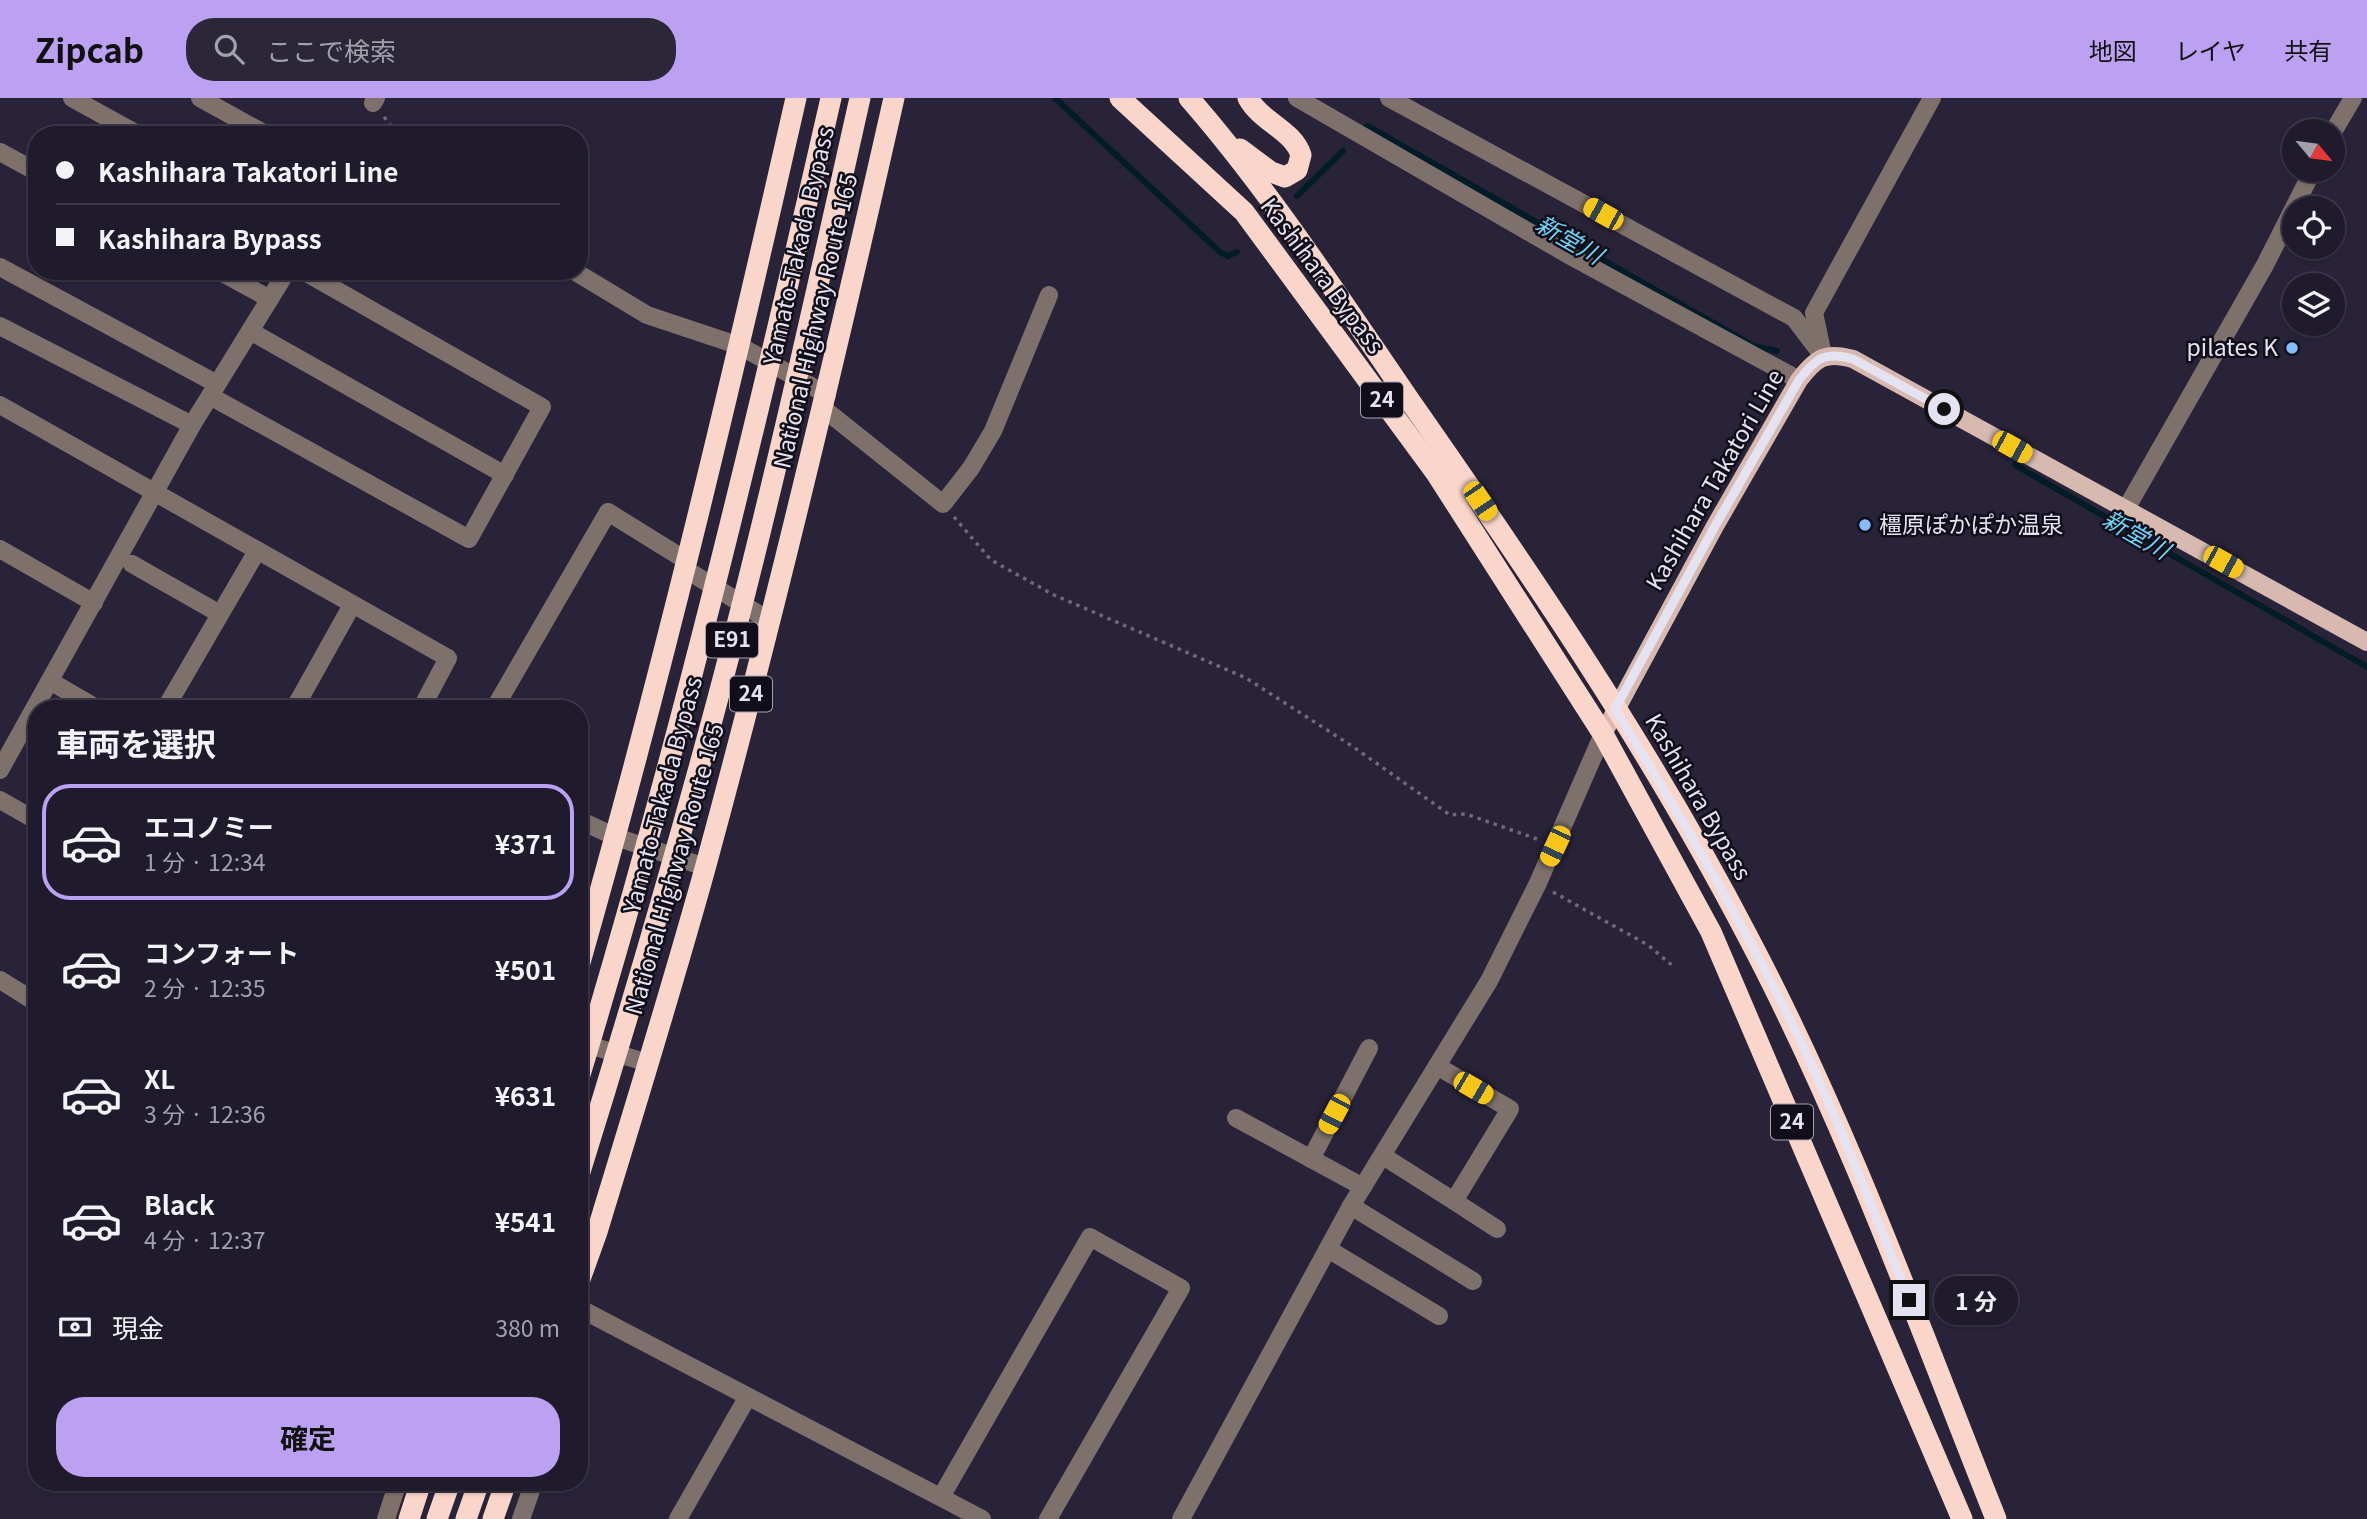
<!DOCTYPE html>
<html lang="ja">
<head>
<meta charset="utf-8">
<style>
  body { margin:0; font-family:Georgia,"Noto Sans JP",serif; background:#2c2738; color:#f1f3f6; height:100vh; display:flex; flex-direction:column; font-size:26px; white-space:nowrap }
  * { box-sizing:border-box; margin:0 }
  p { font-size:23px; color:#a1a1a9 }
  .icon { flex:none; width:38px; height:38px; fill:none; stroke:currentColor; stroke-width:2; stroke-linecap:round; stroke-linejoin:round }
  .map { position:relative; flex:1; overflow:hidden }
  .details { position:absolute; left:28px; top:602px; width:560px; height:791px; display:flex; flex-direction:column; background:#1f1a2c; border-radius:28px; box-shadow:0 2px 5px #0004,0 0 0 2px #3c3848 }
  .details>* { flex:none }
  .guide { position:absolute; left:28px; top:28px; width:560px; height:154px; border-radius:28px; box-shadow:0 2px 5px #0004,0 0 0 2px #3c3848; display:grid; align-content:center; height:154px; padding:0 28px; background:#1f1a2c }
  .needle { width:46px; rotate:119deg }
  .controls { position:absolute; left:2282px; top:21px; display:grid; gap:14px }
  .controls a { display:grid; place-items:center; width:63px; height:63px; border-radius:50%; background:#1f1a2c; box-shadow:0 2px 5px #0004,0 0 0 2px #3c3848; font-size:35px }
  .end { position:absolute; width:32px; height:32px; margin:-16px; border:9px solid #e5e2f2; background:#111; box-shadow:0 0 0 4px #111 }
  .from { border-radius:50% }
  .bubble { position:absolute; height:49px; border-radius:24px; background:#1f1a2c; box-shadow:0 2px 5px #0004,0 0 0 2px #3c3848; font-size:23px; font-weight:700; line-height:49px; text-align:center }
  .car { position:absolute; width:21px; height:42px; margin:-21px -10px; border-radius:9px; box-shadow:0 0 5px 2px #0007; background:linear-gradient(#f5c518 24%,#345 0 40%,#f5c518 0 76%,#345 0 86%,#f5c518 0) }
  .guide b { display:flex; align-items:center; gap:24px; height:66px; font-size:26px }
  .guide b+b { border-top:2px solid #3c3848 }
  .guide i { width:18px; height:18px; background:#f1f3f6 }
  ul { padding:0; list-style:none }
  li { display:flex; align-items:center; gap:21px; height:116px; margin:0 14px 10px; padding:0 14px; border:4px solid transparent; border-radius:28px }
  li div { flex:1 }
  li b { display:block; font-size:26px }
  li em { font-style:normal; font-weight:700 }
  li.active { border-color:#bca0f2 }
  li>.icon { width:63px; height:63px; stroke-width:1.5 }
  h2 { padding:0 28px; font-size:32px; line-height:84px }
  .pay { display:flex; align-items:center; gap:18px; height:77px; padding:0 28px; font-size:26px }
  .pay p { margin-inline-start:auto }
  .button { display:flex; gap:14px; margin-top:auto; padding:14px 28px }
  .button a { flex:1; height:80px; border-radius:28px; background:#bca0f2; color:#111; font-size:28px; font-weight:700; line-height:80px; text-align:center }
  header { display:flex; align-items:center; gap:42px; box-sizing:border-box; height:98px; padding:0 35px; background:#bca0f2; color:#111 }
  header strong { font-size:33px }
  nav { display:flex; gap:38px; margin-inline-start:auto; font-size:24px }
  .search { width:490px; height:63px; background:#2c2738; display:flex; align-items:center; gap:18px; box-sizing:border-box; padding:0 24px; border-radius:28px; color:#a1a1a9; font-size:26px }
  .map>svg:first-child { display:block }
</style>
</head>
<body>
<header>
<strong>Zipcab</strong>
<div class="search"><svg class="icon" aria-label="search" viewBox="0 0 24 24"><circle cx="10" cy="10" r="6"/><path d="M15 15l6 6"/></svg>ここで検索</div>
<nav><a>地図</a><a>レイヤ</a><a>共有</a></nav>
</header>
<div class="map">
<svg width="2367" height="1421" viewBox="0 0 2367 1421">
  <rect width="100%" height="100%" fill="#29233a"/>
  <g fill="none" stroke-linecap="round" stroke-linejoin="round">
    <!-- stream -->
    <g stroke="#001d27" stroke-width="6">
      <polyline points="1055,0 1220,154 1228,158 1237,154"/>
      <polyline points="1364,31 1368,28 1754,248 1777,253"/>
      <polyline points="1297,98 1343,53"/>
      <polyline points="2015,367 2367,569"/>
    </g>
    <!-- path -->
    <g stroke="#6e697e" stroke-width="3.5" stroke-dasharray="3.5 5" stroke-linecap="butt">
      <polyline points="384,19 398,37"/>
      <polyline points="954,419 991,462 1054,497 1246,580 1352,648 1450,717 1466,716 1537,741"/>
      <polyline points="1553,794 1648,847 1673,868"/>
    </g>
    <!-- minor -->
    <g stroke="#7e706b" stroke-width="18">
      <polyline points="72,0 139,37"/>
      <polyline points="200,0 267,37"/>
      <polyline points="1297,0 1567,156 1799,282"/>
      <polyline points="1389,0 1794,220 1823,258"/>
      <polyline points="373,5 376,0"/>
      <polyline points="2333,34 2353,0"/>
      <polyline points="0,54 37,74"/>
      <polyline points="0,169 217,286"/>
      <polyline points="219,173 270,201"/>
      <polyline points="574,173 647,217 740,248 827,297"/>
      <polyline points="0,228 192,327"/>
      <polyline points="250,233 505,377"/>
      <polyline points="1822,252 1814,215 1932,0"/>
      <polyline points="210,298 469,441 542,309 303,173"/>
      <polyline points="0,307 448,560 421,611"/>
      <polyline points="824,311 943,406 971,370 993,333 1049,197"/>
      <polyline points="2126,411 2265,167 2313,72"/>
      <polyline points="0,451 94,505"/>
      <polyline points="132,466 220,516"/>
      <polyline points="685,471 770,523"/>
      <polyline points="50,583 98,611"/>
      <polyline points="165,611 257,453"/>
      <polyline points="294,611 352,507"/>
      <polyline points="494,611 608,414 687,463"/>
      <polyline points="0,672 192,327 287,173"/>
      <polyline points="0,702 37,723"/>
      <polyline points="579,722 616,739 705,769"/>
      <polyline points="0,882 37,905"/>
      <polyline points="579,944 648,965"/>
      <polyline points="1236,1020 1363,1089"/>
      <polyline points="1383,1058 1454,1103 1510,1011 1437,968"/>
      <polyline points="1311,1061 1369,950"/>
      <polyline points="1454,1103 1497,1131"/>
      <polyline points="1351,1108 1473,1183"/>
      <polyline points="1328,1151 1439,1218"/>
      <polyline points="579,1210 982,1421"/>
      <polyline points="941,1399 1090,1139 1181,1190 1048,1421"/>
      <polyline points="386,1421 398,1384"/>
      <polyline points="521,1421 534,1384"/>
      <polyline points="678,1421 747,1300"/>
      <polyline points="1181,1421 1351,1108 1489,883 1538,785 1603,636"/>
    </g>
    <!-- major -->
    <path stroke="#d7b9af" stroke-width="18" d="M 1603,636 L 1715,428 L 1799,282 C 1816,260 1825,253 1853,261 L 2367,544"/>
    <!-- highway -->
    <g stroke="#fad5ca" stroke-width="21">
      <polyline points="1120,0 1244,114 1436,375 1603,636 1711,834 1962,1421"/>
      <path d="M 1189,0 C 1270,93 1338,198 1408,300 C 1529,473 1649,649 1747,837 C 1846,1024 1918,1225 1996,1421"/>
      <path d="M 1240,51 L 1271,74 L 1285,79 L 1297,72 L 1301,57 C 1293,32 1261,24 1248,0"/>
      <path d="M 579,868 C 661,581 730,291 796,0"/>
      <path d="M 579,1184 L 597,1134 C 634,1012 672,890 706,767 C 775,513 836,257 894,0"/>
      <polyline points="409,1421 421,1384"/>
      <polyline points="437,1421 450,1384"/>
      <polyline points="466,1421 479,1384"/>
      <polyline points="493,1421 506,1384"/>
    </g>
    <!-- highway-bridge -->
    <g stroke="#fad5ca" stroke-width="21">
      <path d="M 579,980 C 677,657 756,329 831,0"/>
      <path d="M 579,1077 C 626,927 670,777 711,626 C 767,419 813,209 860,0"/>
    </g>
  </g>
  <g fill="none" stroke-linecap="round" stroke-linejoin="round">
    <!-- route -->
    <path stroke="#e5e2f2" stroke-width="9" d="M 1909,1202 C 1875,1117 1842,1031 1803,948 C 1747,832 1683,721 1615,611 L 1715,428 L 1799,282 C 1816,260 1825,253 1853,261 L 1944,311"/>
  </g>
  <!-- markers -->
  <g fill="#84bcfb" stroke="#110e19" stroke-width="2.5">
    <circle cx="2292" cy="250" r="7"/>
    <circle cx="1865" cy="427" r="7"/>
  </g>
  <g text-anchor="middle" stroke-width="5" stroke-linejoin="round" paint-order="stroke">
    <!-- shield labels -->
    <g fill="#110e19" stroke="#a5a2b1" stroke-width="2">
      <rect x="1361" y="284.5" width="42" height="35" rx="5"/>
      <rect x="706" y="524.5" width="52" height="35" rx="5"/>
      <rect x="730" y="578.5" width="42" height="35" rx="5"/>
      <rect x="1771" y="1006.5" width="42" height="35" rx="5"/>
    </g>
    <g font-size="21" font-weight="bold" fill="#e5e2f2">
      <text x="1382" y="309">24</text>
      <text x="732" y="549">E91</text>
      <text x="751" y="603">24</text>
      <text x="1792" y="1031">24</text>
    </g>
    <!-- street labels -->
    <g font-size="23" fill="#e5e2f2" stroke="#110e19">
      <text transform="translate(799 148) rotate(-77)" y="8">Yamato-Takada Bypass</text>
      <text transform="translate(1322 178) rotate(53)" y="8">Kashihara Bypass</text>
      <text transform="translate(816 223) rotate(-77)" y="8">National Highway Route 165</text>
      <text transform="translate(1715 382) rotate(-60)" y="8">Kashihara Takatori Line</text>
      <text transform="translate(663 697) rotate(-75)" y="8">Yamato-Takada Bypass</text>
      <text transform="translate(1698 699) rotate(60)" y="8">Kashihara Bypass</text>
      <text transform="translate(675 771) rotate(-74)" y="8">National Highway Route 165</text>
    </g>
    <!-- poi labels -->
    <g font-size="23" fill="#e5e2f2" stroke="#110e19" text-anchor="end">
      <text x="2278" y="258">pilates K</text>
      <text x="1879" y="435" text-anchor="start">橿原ぽかぽか温泉</text>
    </g>
    <!-- water labels -->
    <g font-size="24" font-style="italic" fill="#6bd5f8" stroke="#110e19">
      <text transform="translate(1569 142) rotate(30)" y="8">新堂川</text>
      <text transform="translate(2136 437) rotate(30)" y="8">新堂川</text>
    </g>
  </g>
</svg>
<div class="controls">
<a><svg class="needle" viewBox="-14 -14 28 28"><path d="M0-13l5 13h-10z" fill="#e53935"/><path d="M0 13l5-13h-10z" fill="#a1a1a9"/></svg></a>
<a><svg class="icon" aria-label="locate" viewBox="0 0 24 24"><circle cx="12" cy="12" r="6"/><path d="M12 2v4M12 18v4M2 12h4M18 12h4"/></svg></a>
<a><svg class="icon" aria-label="layers" viewBox="0 0 24 24"><path d="M12 4l9 5-9 5-9-5zM3 14l9 5 9-5"/></svg></a>
</div>
<i class="end from" style="left:1944px;top:311px"></i>
<i class="end" style="left:1909px;top:1202px"></i>
<div class="bubble" style="left:1934px;top:1178px;width:84px">1 分</div>
<i class="car" style="left:1603px;top:116px;rotate:299deg"></i>
<i class="car" style="left:2012px;top:349px;rotate:119deg"></i>
<i class="car" style="left:1480px;top:403px;rotate:146deg"></i>
<i class="car" style="left:2223px;top:464px;rotate:119deg"></i>
<i class="car" style="left:1555px;top:748px;rotate:205deg"></i>
<i class="car" style="left:1473px;top:990px;rotate:120deg"></i>
<i class="car" style="left:1334px;top:1016px;rotate:208deg"></i>
<div class="guide">
<b><i class="from"></i>Kashihara Takatori Line</b>
<b><i></i>Kashihara Bypass</b>
</div>
<section class="details">
<h2>車両を選択</h2>
<ul>
<li class="active"><svg class="icon" aria-label="car" viewBox="0 0 24 24"><path d="M5 17H2v-5l4-1 3-4h7l3 4 3 1v5h-3M9 17h6M6 11h13"/><circle cx="7" cy="17" r="2"/><circle cx="17" cy="17" r="2"/></svg><div><b>エコノミー</b><p>1 分 · 12:34</p></div><em>¥371</em></li>
<li><svg class="icon" aria-label="car" viewBox="0 0 24 24"><path d="M5 17H2v-5l4-1 3-4h7l3 4 3 1v5h-3M9 17h6M6 11h13"/><circle cx="7" cy="17" r="2"/><circle cx="17" cy="17" r="2"/></svg><div><b>コンフォート</b><p>2 分 · 12:35</p></div><em>¥501</em></li>
<li><svg class="icon" aria-label="car" viewBox="0 0 24 24"><path d="M5 17H2v-5l4-1 3-4h7l3 4 3 1v5h-3M9 17h6M6 11h13"/><circle cx="7" cy="17" r="2"/><circle cx="17" cy="17" r="2"/></svg><div><b>XL</b><p>3 分 · 12:36</p></div><em>¥631</em></li>
<li><svg class="icon" aria-label="car" viewBox="0 0 24 24"><path d="M5 17H2v-5l4-1 3-4h7l3 4 3 1v5h-3M9 17h6M6 11h13"/><circle cx="7" cy="17" r="2"/><circle cx="17" cy="17" r="2"/></svg><div><b>Black</b><p>4 分 · 12:37</p></div><em>¥541</em></li>
</ul>
<div class="pay"><svg class="icon" aria-label="cash" viewBox="0 0 24 24"><path d="M3 7h18v10H3z"/><circle cx="12" cy="12" r="2"/></svg>現金<p>380 m</p></div>
<div class="button"><a>確定</a></div>
</section>
</div>
</body>
</html>
